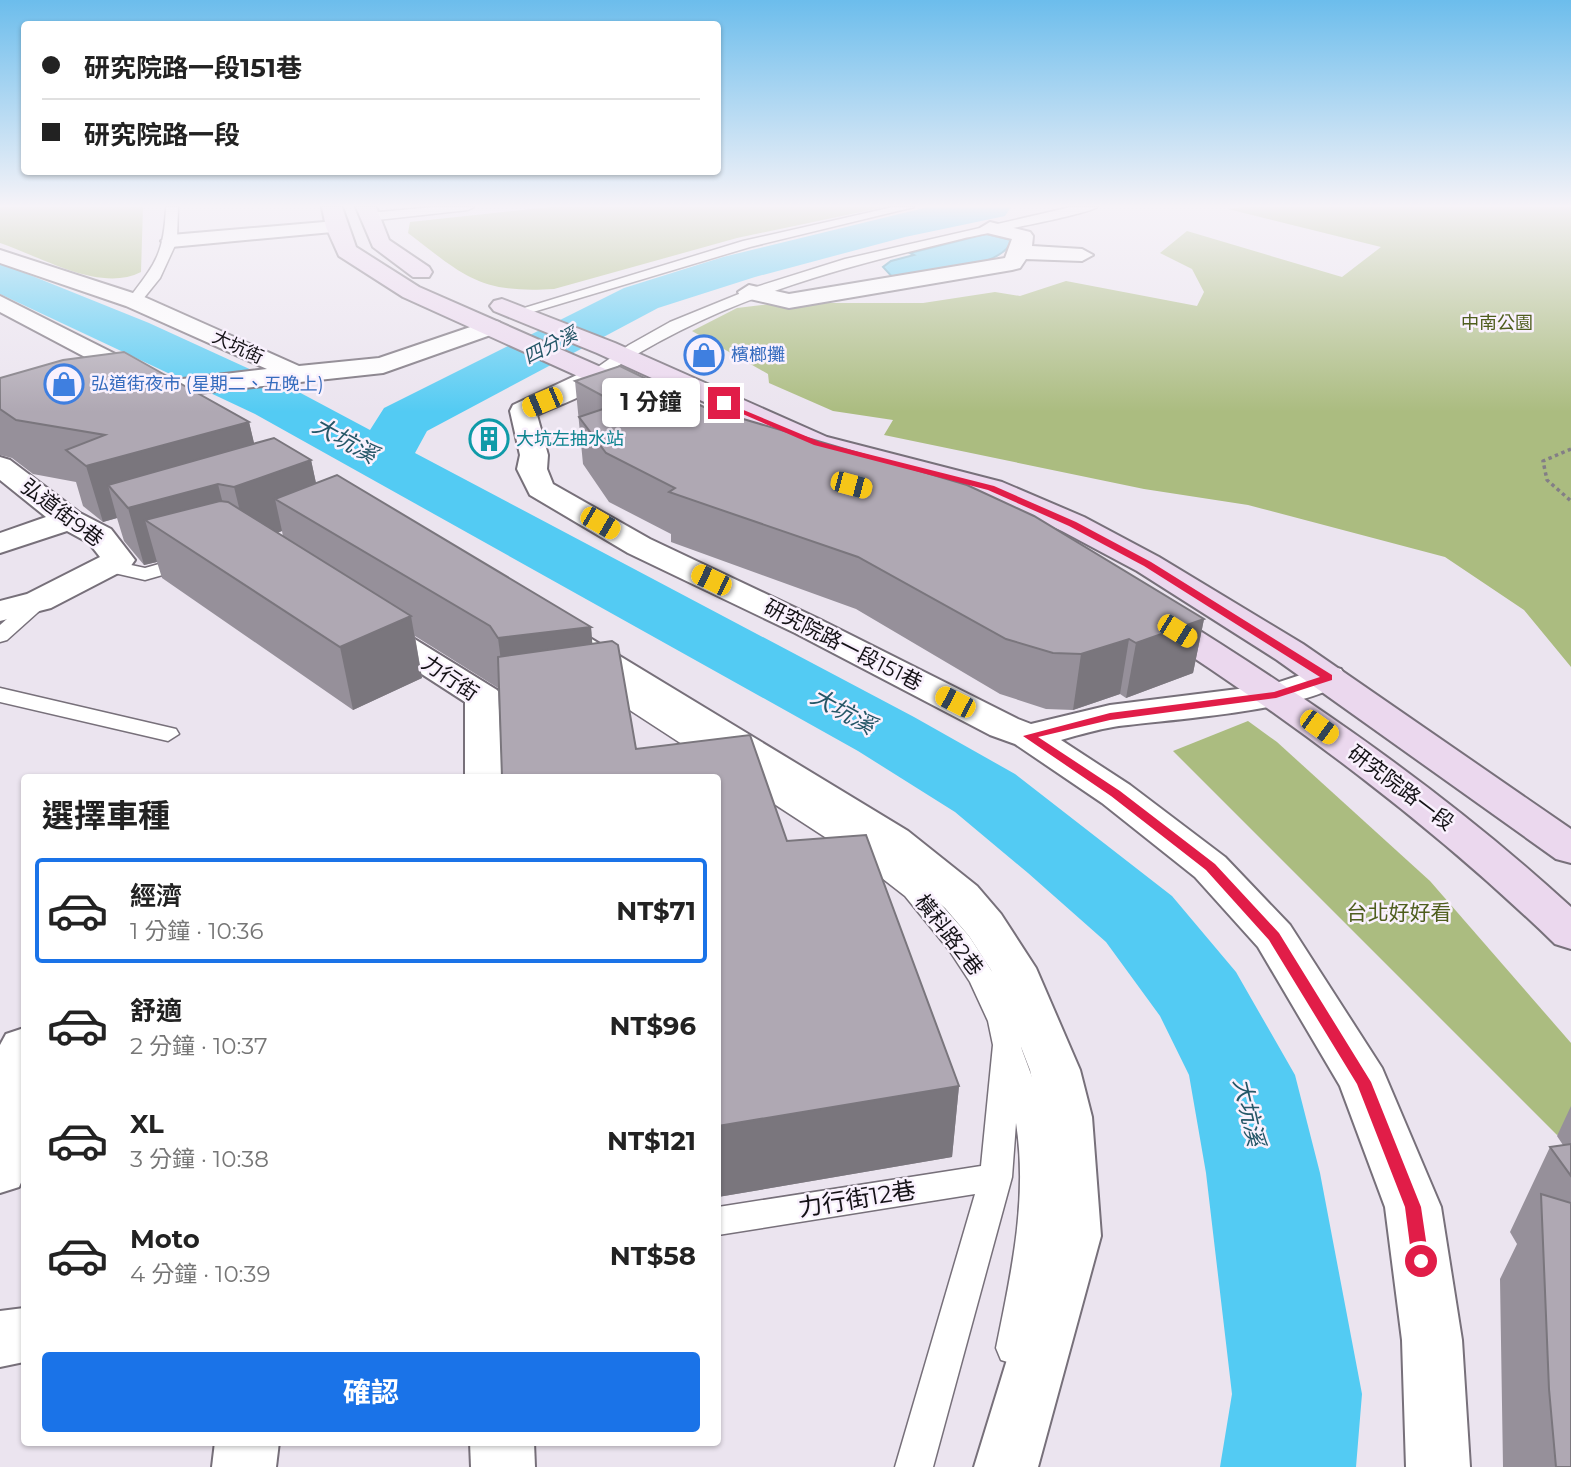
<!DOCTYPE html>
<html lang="zh-TW">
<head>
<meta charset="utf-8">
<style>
  body { margin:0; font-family:Montserrat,"Noto Sans TC",sans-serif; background:#f2f2f2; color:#222; height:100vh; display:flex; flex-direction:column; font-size:26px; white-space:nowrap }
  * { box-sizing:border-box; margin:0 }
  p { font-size:23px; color:#767676 }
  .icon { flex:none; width:38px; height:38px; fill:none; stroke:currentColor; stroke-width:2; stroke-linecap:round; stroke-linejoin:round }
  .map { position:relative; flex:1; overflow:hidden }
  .details { position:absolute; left:21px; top:774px; width:700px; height:672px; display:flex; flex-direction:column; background:#fff; border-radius:7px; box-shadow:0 2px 5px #0004 }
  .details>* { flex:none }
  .guide { position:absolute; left:21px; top:21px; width:700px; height:154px; border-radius:7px; box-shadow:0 2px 5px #0004; display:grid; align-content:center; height:154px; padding:0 21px; background:#fff }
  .end { position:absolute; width:32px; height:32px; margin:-16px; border:9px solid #e11d48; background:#fff; box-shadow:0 0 0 4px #fff }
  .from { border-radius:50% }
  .bubble { position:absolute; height:49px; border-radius:7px; background:#fff; box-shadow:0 2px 5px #0004; font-size:23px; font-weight:700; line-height:49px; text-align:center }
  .car { position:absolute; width:21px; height:42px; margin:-21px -10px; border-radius:9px; box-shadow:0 0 5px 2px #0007; background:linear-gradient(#f5c518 24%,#345 0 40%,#f5c518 0 76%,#345 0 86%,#f5c518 0) }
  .guide b { display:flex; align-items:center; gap:24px; height:66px; font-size:26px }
  .guide b+b { border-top:2px solid #e0e0e0 }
  .guide i { width:18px; height:18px; background:#222 }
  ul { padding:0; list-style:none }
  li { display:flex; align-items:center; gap:21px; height:105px; margin:0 14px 10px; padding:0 7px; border:4px solid transparent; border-radius:7px }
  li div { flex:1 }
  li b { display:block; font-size:26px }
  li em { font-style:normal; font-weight:700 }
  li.current { border-color:#1a73e8 }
  li>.icon { width:63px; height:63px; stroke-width:1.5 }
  h2 { padding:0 21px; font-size:32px; line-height:84px }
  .button { display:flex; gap:14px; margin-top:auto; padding:14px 21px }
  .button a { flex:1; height:80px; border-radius:7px; background:#1a73e8; color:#fff; font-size:28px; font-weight:700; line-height:80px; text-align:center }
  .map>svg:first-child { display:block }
</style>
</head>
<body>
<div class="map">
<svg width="1571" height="1467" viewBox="0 0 1571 1467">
  <rect width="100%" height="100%" fill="#ebe4ef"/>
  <!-- green -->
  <g fill="#abbc80">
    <path d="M 0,207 L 143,207 L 141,272 C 100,293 42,257 0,243 Z"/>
    <path d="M 550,207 L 885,207 L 737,238 L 554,289 C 479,294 463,275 408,233 L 410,222 Z"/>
    <polygon points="1242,207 1571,207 1571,667 1524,610 1445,557 1248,505 1144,489 884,435 893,420 833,411 769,383 768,374 692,331 737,308 778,303 923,303 995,292 1020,296 1066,281 1197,306 1204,292 1192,269 1160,253 1187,231 1342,277 1381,247 1228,209"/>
    <polygon points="1248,721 1277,742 1430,881 1571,1043 1571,1130 1557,1135 1173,751"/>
  </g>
  <!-- water -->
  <path fill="#53cbf3" stroke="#4094b1" stroke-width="2" d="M 986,234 L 1011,240 C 1008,267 919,275 895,280 L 883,267 L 891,261 L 914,255 L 910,253 Z"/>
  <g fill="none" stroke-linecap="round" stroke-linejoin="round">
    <!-- river -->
    <polygon fill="#53cbf3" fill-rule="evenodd" points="928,207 1011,207 1005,216 905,237 755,277 658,308 427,431 415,453 914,717 1015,774 1172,896 1236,972 1295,1075 1320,1173 1362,1394 1356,1467 1220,1467 1232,1394 1206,1173 1189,1075 1160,1016 1106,942 1028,873 955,812 858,751 255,414 0,294 0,263 149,323 295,390 370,430 384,408 624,288 723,257"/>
    <!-- lane casing -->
    <g stroke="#77707a" stroke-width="3">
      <g id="lane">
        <path d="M 166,207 L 178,207 L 177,241 L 160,278 L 139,304 L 129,304 L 127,301 C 155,264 164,255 166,207 Z"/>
        <polygon points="434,207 474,207 468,210 368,221 362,217 368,213"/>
        <polygon points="893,207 914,207 750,247 523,315 511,312 743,241"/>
        <path d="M 1071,207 L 1097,207 C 1087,215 979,234 957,240 C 828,271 713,301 601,377 L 596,379 L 588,374 L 629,345 L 670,322 L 756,287 L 845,259 Z"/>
        <polygon points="187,556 194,558 197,562 194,566 145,580 101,570 98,566 108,560 145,568"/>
        <polygon points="39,595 49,601 46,605 7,640 0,642 0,625 32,597"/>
        <path d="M 603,673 L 611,674 L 638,695 L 869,842 L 923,884 L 969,936 L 993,973 L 1016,1021 L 1022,1050 L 1045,1112 L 1052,1157 L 1049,1239 L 1032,1348 L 1027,1360 L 1014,1364 L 1001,1360 L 996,1348 C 1011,1274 1028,1199 1016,1123 L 1012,1177 L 933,1467 L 895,1467 L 975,1194 L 718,1235 L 718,1207 L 981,1166 L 993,1045 L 988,1021 L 970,982 L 949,950 L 905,896 L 851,854 L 622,705 L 592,679 Z"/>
        <polygon points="0,688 176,729 179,734 168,741 0,702"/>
      </g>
    </g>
    <!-- street casing -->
    <g stroke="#77707a" stroke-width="4">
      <g id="street">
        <polygon points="336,221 346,227 343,231 171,247 161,241 171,235"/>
        <polygon points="990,222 1030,232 1033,236 1032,246 1082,249 1093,255 1082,261 1026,259 1020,268 1012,270 789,308 741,297 738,292 749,285 789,294 1005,258 1012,239 983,232 980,228"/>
        <polygon points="0,250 142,296 299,366 379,358 491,320 499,322 503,327 499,332 383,373 134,400 125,398 121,392 125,386 136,384 0,312 0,296 155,374 157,382 267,369 126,306 0,263"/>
        <path d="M 596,366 L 605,369 L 609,374 C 594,395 560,404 537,415 L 548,455 L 547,469 L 553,484 L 650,539 L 819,619 L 1018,719 L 1031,724 L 1110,705 L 1270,685 L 1328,666 L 1341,669 L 1346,677 C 1323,711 1158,720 1113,727 C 1096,730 1078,735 1061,740 L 1130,785 L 1225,857 L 1290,925 L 1382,1068 L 1441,1207 L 1462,1340 L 1470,1467 L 1406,1467 L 1402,1340 L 1385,1207 L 1340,1086 L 1258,947 L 1195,877 L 1102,803 L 1015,744 L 990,735 L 795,633 L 628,553 L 530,495 L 517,469 L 520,455 L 510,411 L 513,405 Z"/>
        <polygon points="0,457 10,460 80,513 111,529 135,560 130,567 51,608 0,621 0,601 27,594 100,557 89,543 67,531 0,553 0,533 46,517 0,480"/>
        <polygon points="375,619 387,622 497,690 503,698 505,777 465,777 465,702 363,636 358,629 363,622"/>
        <polygon points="578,634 590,638 908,831 977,886 1001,914 1036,968 1080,1070 1092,1117 1101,1236 1038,1467 974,1467 1045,1236 1040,1117 1030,1070 991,970 969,936 945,908 878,851 566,652 560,645 566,638"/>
        <polygon points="24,1028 24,1176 19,1187 0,1193 0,1045 6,1034"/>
        <polygon points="24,1308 24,1362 0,1367 0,1311"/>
        <polygon points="215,1442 279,1442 276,1467 212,1467"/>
        <polygon points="470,1442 534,1442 535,1467 471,1467"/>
      </g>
    </g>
    <!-- secondary casing -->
    <g stroke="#77707a" stroke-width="4">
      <g id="secondary">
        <polygon points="322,207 342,207 356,247 419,287 653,390 657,396 653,402 635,402 403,297 339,256 326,227"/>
        <polygon points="356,207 376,207 389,240 429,267 432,272 429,277 413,277 373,247"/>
        <polygon points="502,299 615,343 827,437 1002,482 1084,517 1159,557 1303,644 1571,829 1571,863 1556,859 1277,660 1137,571 1062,531 980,494 807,449 597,353 494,311 490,306 494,301"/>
        <path d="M 1156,608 L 1168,611 C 1310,699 1448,794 1571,907 L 1571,949 L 1555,944 C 1429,822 1291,720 1144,625 L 1139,618 L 1144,611 Z"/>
      </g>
    </g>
    <!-- path -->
    <polyline stroke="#837e86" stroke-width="3.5" stroke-dasharray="3.5 3.5" stroke-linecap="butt" points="1571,449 1543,461 1547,480 1571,501"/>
    <!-- lane -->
    <use href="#lane" fill="#fff" fill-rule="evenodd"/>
    <!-- street -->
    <use href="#street" fill="#fff" fill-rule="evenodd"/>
    <!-- secondary -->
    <use href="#secondary" fill="#ebd8ee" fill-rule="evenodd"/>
  </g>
  <!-- wall -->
  <g fill="#96909a" fill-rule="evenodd">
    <path d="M 124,352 L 249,422 L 254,444 L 274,438 L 311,460 L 316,483 L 337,475 L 591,627 L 592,644 L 612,641 L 618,645 L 636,749 L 750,735 L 787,841 L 866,835 L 959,1086 L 952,1157 L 718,1197 L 718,777 L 502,777 L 498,688 L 415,636 L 422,678 L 353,710 L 162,578 L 157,562 L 144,565 L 124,541 L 117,518 L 103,522 L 83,506 L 76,482 L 33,474 L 12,458 L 0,455 L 0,378 L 63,360 ZM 282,531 L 283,537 L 277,533 Z"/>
    <polygon points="575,381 706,408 1204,619 1193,673 1126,698 1120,694 1073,710 1046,709 1000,694 856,609 671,542 671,534 609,502 583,464"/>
    <polygon points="1571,1106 1571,1467 1503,1467 1500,1279 1517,1244 1510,1232 1550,1147 1563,1145 1557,1136"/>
  </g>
  <!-- shaded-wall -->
  <g fill="#7a767d">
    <polygon points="249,422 262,476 218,484 232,540 145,520 157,562 144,565 128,508 108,485 117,518 103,522 86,466"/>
    <polygon points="311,460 323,516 275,499 282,531 248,544 234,487"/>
    <polygon points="411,616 422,678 353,710 340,647"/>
    <polygon points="1204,619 1193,673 1126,698 1136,643"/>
    <polygon points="591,627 596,688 506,700 498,638"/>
    <polygon points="1129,639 1120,694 1073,710 1081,654"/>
    <polygon points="959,1086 952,1157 718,1197 718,1126"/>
  </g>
  <!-- building -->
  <g fill="#afa8b3" stroke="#7a767d" stroke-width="2">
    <polygon points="124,352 249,422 86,466 66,450 105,435 16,420 0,409 0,378 63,360"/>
    <polygon points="620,366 706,408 967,485 1034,516 1204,619 1136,643 1129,639 1081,654 1053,653 1006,639 858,557 669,492 675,488 606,453 579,417 618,404 575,381"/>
    <polygon points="274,438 311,460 234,487 218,484 128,508 108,485"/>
    <polygon points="337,475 591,627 498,638 490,626 275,499"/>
    <polygon points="220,501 228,502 411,616 340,647 145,520"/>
    <polygon points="612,641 618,645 636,749 750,735 787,841 866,835 959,1086 718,1126 718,777 502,777 498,657"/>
    <polygon points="1571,1144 1571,1176 1550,1147"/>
    <polygon points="1541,1194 1571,1203 1571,1467 1556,1467 1549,1389"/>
  </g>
  <!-- sky -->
  <linearGradient id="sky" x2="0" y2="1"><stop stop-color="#6cbdec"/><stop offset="0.5" stop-color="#f6f3f8"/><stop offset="1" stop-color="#f6f3f8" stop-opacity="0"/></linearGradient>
  <rect width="1571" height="412" fill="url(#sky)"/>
  <!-- route -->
  <polygon fill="#e11d48" points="722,401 820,442 994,486 1076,522 1151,562 1332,675 1332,680 1276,698 1110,720 1038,737 1120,791 1215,864 1279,933 1371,1082 1421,1207 1429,1261 1427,1266 1415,1266 1412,1261 1405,1207 1357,1084 1269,940 1206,870 1111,796 1023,736 1110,713 1274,692 1320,677 1144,566 1069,526 988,490 814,445 722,405"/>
  <!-- icons -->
  <defs>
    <g id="shop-ring" transform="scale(2.0125)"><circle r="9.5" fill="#f9f1fd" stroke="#3f7fe0" stroke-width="1.5"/><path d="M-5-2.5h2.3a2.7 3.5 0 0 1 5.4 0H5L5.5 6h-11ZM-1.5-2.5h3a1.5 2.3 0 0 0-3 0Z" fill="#3f7fe0"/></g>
    <g id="building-ring" transform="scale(2.0125)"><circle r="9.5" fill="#f9f1fd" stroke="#0f9aa8" stroke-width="1.5"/><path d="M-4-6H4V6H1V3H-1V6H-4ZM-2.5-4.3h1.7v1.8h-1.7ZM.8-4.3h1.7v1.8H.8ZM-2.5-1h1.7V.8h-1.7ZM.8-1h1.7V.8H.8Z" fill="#0f9aa8"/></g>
  </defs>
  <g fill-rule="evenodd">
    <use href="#shop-ring" x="704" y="355"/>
    <use href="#shop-ring" x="64" y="384"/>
    <use href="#building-ring" x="489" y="439"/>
  </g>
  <g text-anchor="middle" stroke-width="5" stroke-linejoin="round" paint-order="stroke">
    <!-- far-park labels -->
    <g font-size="18" fill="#4f5e1e" stroke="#f9f1fd">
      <text x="1497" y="329">中南公園</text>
    </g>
    <!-- far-street labels -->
    <g font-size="18" fill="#141216" stroke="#f9f1fd">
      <text transform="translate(238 347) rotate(25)" y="6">大坑街</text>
    </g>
    <!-- far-shop labels -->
    <g font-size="18" fill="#366cbe" stroke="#f9f1fd" text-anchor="start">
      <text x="731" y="361">檳榔攤</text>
      <text x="91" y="390">弘道街夜市 (星期二、五晚上)</text>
    </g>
    <!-- far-culture labels -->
    <g font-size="18" fill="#0d838f" stroke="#f9f1fd" text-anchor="start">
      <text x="516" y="445">大坑左抽水站</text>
    </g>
    <!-- far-water labels -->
    <g font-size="19" font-style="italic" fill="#245667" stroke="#f9f1fd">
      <text transform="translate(550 345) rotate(-27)" y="7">四分溪</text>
    </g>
    <!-- street labels -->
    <g font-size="21" fill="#141216" stroke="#f9f1fd">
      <text transform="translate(62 513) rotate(37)" y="7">弘道街9巷</text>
      <text transform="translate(843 645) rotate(27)" y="7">研究院路一段151巷</text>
      <text transform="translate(450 678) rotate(34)" y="7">力行街</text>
      <text transform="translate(1401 788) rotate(37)" y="7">研究院路一段</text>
      <text transform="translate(949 935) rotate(52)" y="7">橫科路2巷</text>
    </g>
    <!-- park labels -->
    <g font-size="21" fill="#4f5e1e" stroke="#f9f1fd">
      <text x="1399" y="920">台北好好看</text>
    </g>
    <!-- water labels -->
    <g font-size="23" font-style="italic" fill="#245667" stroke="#f9f1fd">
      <text transform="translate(345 440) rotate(29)" y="8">大坑溪</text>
      <text transform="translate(843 711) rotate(29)" y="8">大坑溪</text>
      <text transform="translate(1249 1112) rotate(77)" y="8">大坑溪</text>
    </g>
    <!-- near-street labels -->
    <g font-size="24" fill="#141216" stroke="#f9f1fd">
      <text transform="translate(857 1199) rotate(-9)" y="8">力行街12巷</text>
    </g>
  </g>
</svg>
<i class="end from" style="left:1421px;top:1261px"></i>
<i class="end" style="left:724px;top:403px"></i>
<div class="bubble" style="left:602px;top:378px;width:98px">1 分鐘</div>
<i class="car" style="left:542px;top:402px;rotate:247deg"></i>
<i class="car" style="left:851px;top:485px;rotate:105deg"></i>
<i class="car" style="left:600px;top:523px;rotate:120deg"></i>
<i class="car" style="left:711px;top:580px;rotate:296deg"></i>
<i class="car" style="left:1177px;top:631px;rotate:122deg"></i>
<i class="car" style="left:955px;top:702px;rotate:297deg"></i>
<i class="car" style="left:1319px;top:727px;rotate:126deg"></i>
<div class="guide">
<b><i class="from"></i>研究院路一段151巷</b>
<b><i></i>研究院路一段</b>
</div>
<section class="details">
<h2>選擇車種</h2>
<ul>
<li class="current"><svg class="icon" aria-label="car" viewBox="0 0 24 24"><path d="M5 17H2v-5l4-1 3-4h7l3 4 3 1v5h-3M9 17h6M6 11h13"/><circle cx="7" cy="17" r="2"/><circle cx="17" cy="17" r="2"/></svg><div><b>經濟</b><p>1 分鐘 · 10:36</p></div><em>NT$71</em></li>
<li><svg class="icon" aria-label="car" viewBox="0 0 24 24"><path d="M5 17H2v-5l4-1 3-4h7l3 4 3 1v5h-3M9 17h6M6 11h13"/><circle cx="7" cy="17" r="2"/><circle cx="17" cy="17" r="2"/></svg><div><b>舒適</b><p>2 分鐘 · 10:37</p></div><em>NT$96</em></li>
<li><svg class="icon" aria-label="car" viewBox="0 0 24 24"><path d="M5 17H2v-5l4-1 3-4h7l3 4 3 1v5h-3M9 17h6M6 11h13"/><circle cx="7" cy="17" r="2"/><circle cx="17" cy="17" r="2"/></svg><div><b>XL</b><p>3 分鐘 · 10:38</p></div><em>NT$121</em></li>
<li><svg class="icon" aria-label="car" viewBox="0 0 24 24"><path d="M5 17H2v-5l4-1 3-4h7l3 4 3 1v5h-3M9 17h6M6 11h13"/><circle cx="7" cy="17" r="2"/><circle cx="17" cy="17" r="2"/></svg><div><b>Moto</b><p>4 分鐘 · 10:39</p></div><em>NT$58</em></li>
</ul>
<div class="button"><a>確認</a></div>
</section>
</div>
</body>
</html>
